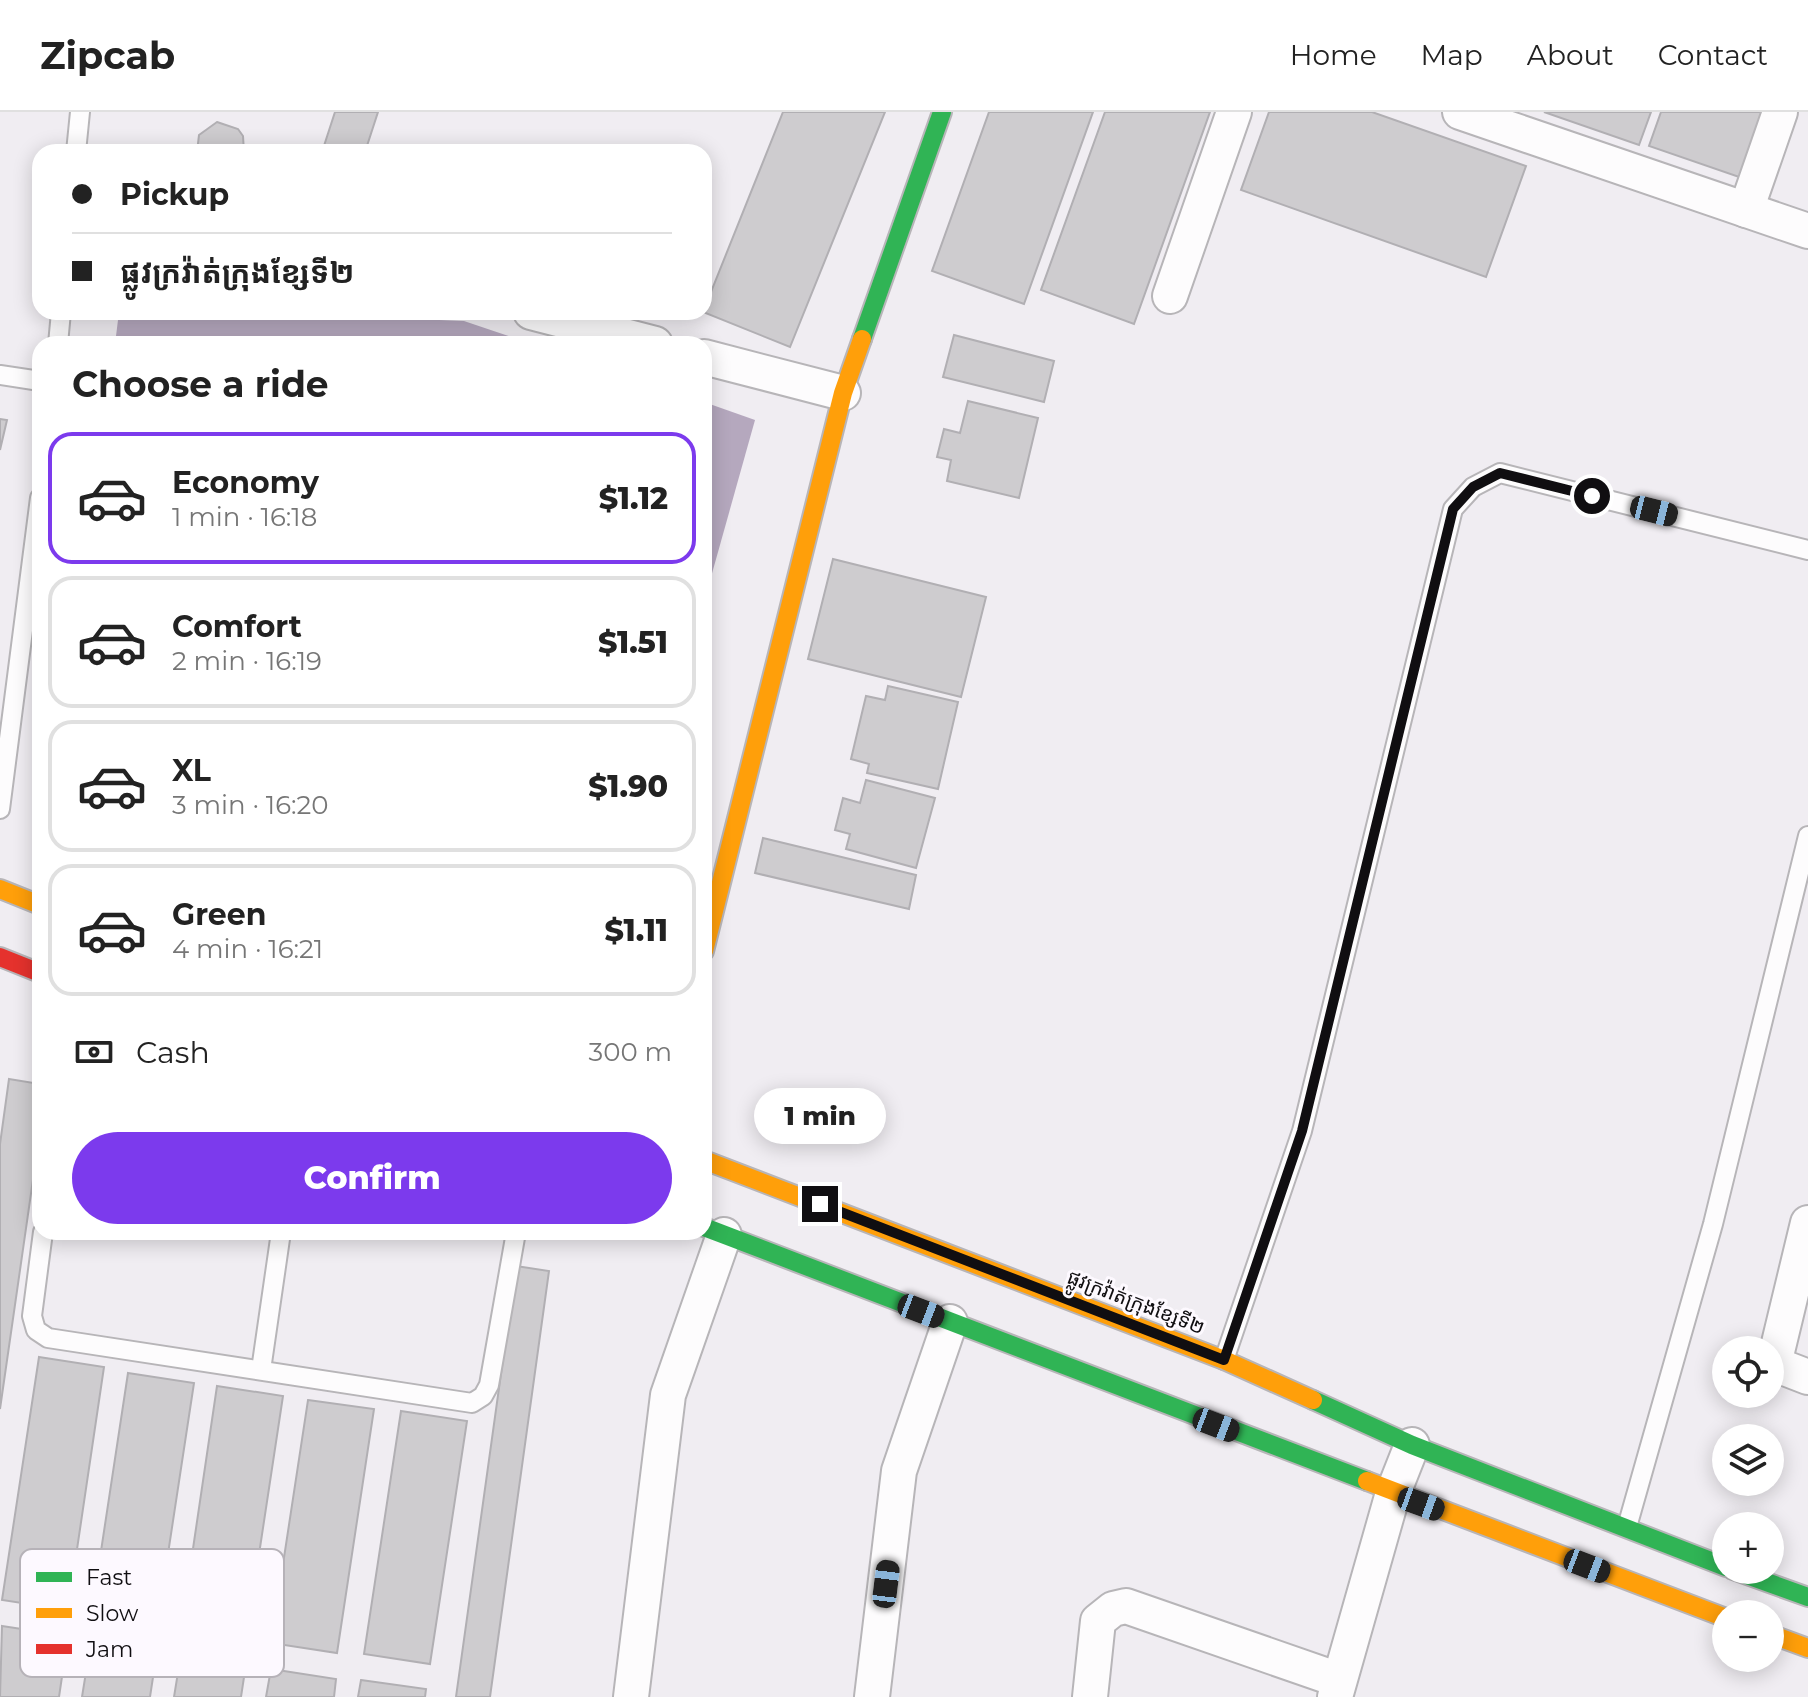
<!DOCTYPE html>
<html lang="en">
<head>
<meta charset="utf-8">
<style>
  body { margin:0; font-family:Montserrat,"Noto Sans Khmer",sans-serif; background:#f2f2f2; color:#222; height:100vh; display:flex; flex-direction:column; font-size:30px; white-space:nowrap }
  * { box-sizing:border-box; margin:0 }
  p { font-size:26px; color:#767676 }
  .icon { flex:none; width:44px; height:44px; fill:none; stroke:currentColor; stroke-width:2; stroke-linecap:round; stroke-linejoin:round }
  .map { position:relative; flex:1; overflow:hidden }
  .side { position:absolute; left:32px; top:224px; width:680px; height:904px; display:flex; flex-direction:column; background:#fff; border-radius:24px; box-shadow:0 4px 20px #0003 }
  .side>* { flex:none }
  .hud { position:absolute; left:32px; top:32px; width:680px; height:176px; border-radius:24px; box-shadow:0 4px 20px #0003; display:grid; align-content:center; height:176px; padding:0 40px; background:#fff }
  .fabs { position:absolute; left:1712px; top:1224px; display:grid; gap:16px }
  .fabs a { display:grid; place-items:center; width:72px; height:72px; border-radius:50%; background:#fff; box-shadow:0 4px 20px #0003; font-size:40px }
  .end { position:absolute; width:36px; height:36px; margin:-18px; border:10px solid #100e11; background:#fff; box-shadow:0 0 0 4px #fff }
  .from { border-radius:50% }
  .bubble { position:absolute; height:56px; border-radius:28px; background:#fff; box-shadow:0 4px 20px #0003; font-size:26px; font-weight:800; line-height:56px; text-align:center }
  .car { position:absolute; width:24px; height:48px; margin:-24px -12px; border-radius:10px; box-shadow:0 0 6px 2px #0007; background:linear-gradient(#222 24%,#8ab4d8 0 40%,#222 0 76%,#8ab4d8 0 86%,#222 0) }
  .hud b { display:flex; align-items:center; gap:28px; height:76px; font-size:30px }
  .hud b+b { border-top:2px solid #e0e0e0 }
  .hud i { width:20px; height:20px; background:#222 }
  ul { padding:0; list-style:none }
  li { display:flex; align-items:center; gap:24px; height:132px; margin:0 16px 12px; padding:0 24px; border:4px solid #e0e0e0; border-radius:24px }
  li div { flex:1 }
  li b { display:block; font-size:30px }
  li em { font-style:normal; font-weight:800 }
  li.current { border-color:#7c3aed }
  li>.icon { width:72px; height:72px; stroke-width:1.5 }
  h2 { padding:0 40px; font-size:36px; line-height:96px }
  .pay { display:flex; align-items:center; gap:20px; height:88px; padding:0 40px; font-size:30px }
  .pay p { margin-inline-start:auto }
  .button { display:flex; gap:16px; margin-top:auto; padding:16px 40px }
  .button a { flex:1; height:92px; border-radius:48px; background:#7c3aed; color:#fff; font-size:32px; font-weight:800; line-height:92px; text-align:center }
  header { display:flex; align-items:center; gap:48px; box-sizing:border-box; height:112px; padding:0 40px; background:#fff; border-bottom:2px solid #e0e0e0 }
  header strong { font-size:38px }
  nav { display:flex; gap:44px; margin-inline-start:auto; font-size:28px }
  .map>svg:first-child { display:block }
</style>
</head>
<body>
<header>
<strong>Zipcab</strong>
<nav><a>Home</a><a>Map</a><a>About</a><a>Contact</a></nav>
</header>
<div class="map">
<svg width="1808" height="1585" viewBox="0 0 1808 1585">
  <rect width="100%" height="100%" fill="#f0edf2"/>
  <!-- water -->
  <g fill="#b5a8be">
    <polygon points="119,200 241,200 464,209 532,232 115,232"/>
    <polygon points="704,290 755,308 704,490"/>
  </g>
  <!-- building -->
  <g fill="#cecccf" stroke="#b1afb3" stroke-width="2">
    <polygon points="335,0 378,0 365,40 322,40"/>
    <polygon points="783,0 885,0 790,235 703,200"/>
    <polygon points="989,0 1093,0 1024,192 932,159"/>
    <polygon points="1105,0 1210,0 1134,212 1041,178"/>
    <polygon points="1269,0 1372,0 1526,54 1486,165 1241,78"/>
    <polygon points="1544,0 1651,0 1639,33"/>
    <polygon points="1661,0 1765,0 1742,66 1649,34"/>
    <polygon points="217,10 238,17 243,24 244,40 197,40 199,23"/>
    <polygon points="954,223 1054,249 1044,290 943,265"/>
    <polygon points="968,289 1038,306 1019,386 947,369 951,348 937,345 944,317 960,321"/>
    <polygon points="0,307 7,308 0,338"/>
    <polygon points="833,447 986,485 961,585 808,547"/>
    <polygon points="888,574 958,590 938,677 867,661 869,652 851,647 866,584 885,588"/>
    <polygon points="866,668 935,686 916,756 846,737 850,722 835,718 843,686 860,691"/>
    <polygon points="763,726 916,763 909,797 755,761"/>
    <polygon points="9,967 40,972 40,1019 0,1297 0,1032"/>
    <polygon points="516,1154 549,1159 490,1585 456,1585"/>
    <polygon points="39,1245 104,1255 68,1498 2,1488"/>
    <polygon points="128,1261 194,1271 157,1514 91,1505"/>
    <polygon points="217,1274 283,1284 246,1528 181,1518"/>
    <polygon points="308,1288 374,1297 337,1541 271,1531"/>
    <polygon points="401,1299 467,1309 430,1552 364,1542"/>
    <polygon points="2,1514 68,1524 59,1585 0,1585"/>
    <polygon points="91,1529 157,1539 150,1585 82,1585"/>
    <polygon points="181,1542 246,1552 241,1585 174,1585"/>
    <polygon points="271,1557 336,1567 334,1585 266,1585"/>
    <polygon points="361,1568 426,1577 425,1585 358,1585"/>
  </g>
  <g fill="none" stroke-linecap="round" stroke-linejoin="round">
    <!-- lane casing -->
    <g stroke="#b7b5b8" stroke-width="22">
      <g id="lane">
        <polyline points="76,40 80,0"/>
        <polyline points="58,232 61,200"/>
        <polyline points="0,263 40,269"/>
        <polyline points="0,697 40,386"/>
        <polyline points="43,1120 32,1204 36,1218 48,1226 472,1291 483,1284 489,1273 516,1120"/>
        <polyline points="1224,1248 1302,1019 1453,397 1473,375 1500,361 1808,438"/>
        <polyline points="261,1258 281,1120"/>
        <polyline points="1627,1415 1713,1112 1808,724"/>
      </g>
    </g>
    <!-- street casing -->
    <g stroke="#b7b5b8" stroke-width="38">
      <g id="street">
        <polyline points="1460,0 1808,119"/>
        <polyline points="1746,98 1780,0"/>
        <polyline points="1170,184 1234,0"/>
        <polyline points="531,200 655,232"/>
        <polyline points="704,245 843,281"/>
        <polyline points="1808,1111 1774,1252 1808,1265"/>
        <polyline points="631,1585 668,1283 724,1123"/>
        <polyline points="872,1585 899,1359 950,1210"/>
        <polyline points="1090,1585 1098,1509 1113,1497 1126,1494 1339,1568"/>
        <polyline points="1335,1585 1393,1381 1412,1333"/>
      </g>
    </g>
    <!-- fast casing -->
    <g stroke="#b7b5b8" stroke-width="22">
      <g id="fast">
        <polyline points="862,227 942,0"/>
        <polyline points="704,1115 1367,1369"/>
        <polyline points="1313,1288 1412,1333 1726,1455"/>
        <polyline points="1733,1458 1808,1485"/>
      </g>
    </g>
    <!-- slow casing -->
    <g stroke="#b7b5b8" stroke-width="22">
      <g id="slow">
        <polyline points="0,777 40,793"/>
        <polyline points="704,839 843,281 862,227"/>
        <polyline points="704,1048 1224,1248 1313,1288"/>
        <polyline points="1367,1369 1726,1506"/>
        <polyline points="1770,1522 1808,1536"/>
      </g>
    </g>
    <!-- jam casing -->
    <g stroke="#b7b5b8" stroke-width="22">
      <polyline id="jam" points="0,845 40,861"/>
    </g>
    <!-- lane -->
    <use href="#lane" stroke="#fdfcfd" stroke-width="18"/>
    <!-- street -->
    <use href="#street" stroke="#fdfcfd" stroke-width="34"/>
    <!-- fast -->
    <use href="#fast" stroke="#30b455" stroke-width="18"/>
    <!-- slow -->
    <use href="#slow" stroke="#ff9f0a" stroke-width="18"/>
    <!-- jam -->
    <use href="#jam" stroke="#e5322d" stroke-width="18"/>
  </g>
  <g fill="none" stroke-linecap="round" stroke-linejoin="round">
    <!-- route -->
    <polyline stroke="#100e11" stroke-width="10" points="820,1092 1224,1248 1302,1019 1453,397 1473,375 1500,361 1592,384"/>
  </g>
  <g text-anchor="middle" stroke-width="6" stroke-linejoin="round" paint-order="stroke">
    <!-- street labels -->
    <g font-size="20" fill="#100e11" stroke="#fdf9ff">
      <text transform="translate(1136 1190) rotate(21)" y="7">ផ្លូវក្រវ៉ាត់ក្រុងខ្សែទី២</text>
    </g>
  </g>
  <!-- legend -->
  <rect x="20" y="1437" width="264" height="128" rx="12" fill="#fdf9ff" stroke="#b6b2b8" stroke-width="2"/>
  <rect x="36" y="1460" width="36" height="10" fill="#30b455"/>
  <rect x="36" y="1496" width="36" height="10" fill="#ff9f0a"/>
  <rect x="36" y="1532" width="36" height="10" fill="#e5322d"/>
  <g font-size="22" fill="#100e11">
    <text x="86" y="1473">Fast</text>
    <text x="86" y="1509">Slow</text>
    <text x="86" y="1545">Jam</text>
  </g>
</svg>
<div class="fabs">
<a><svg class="icon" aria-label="locate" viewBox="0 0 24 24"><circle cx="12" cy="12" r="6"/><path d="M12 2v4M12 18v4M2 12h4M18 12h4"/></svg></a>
<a><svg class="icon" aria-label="layers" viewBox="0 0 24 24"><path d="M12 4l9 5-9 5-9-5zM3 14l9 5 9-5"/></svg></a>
<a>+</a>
<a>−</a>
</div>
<i class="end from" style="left:1592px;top:384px"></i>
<i class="end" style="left:820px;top:1092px"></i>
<div class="bubble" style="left:754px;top:976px;width:132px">1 min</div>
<i class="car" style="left:1654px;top:399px;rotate:104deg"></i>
<i class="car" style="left:921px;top:1199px;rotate:111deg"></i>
<i class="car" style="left:1216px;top:1313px;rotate:111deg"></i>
<i class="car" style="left:1421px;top:1392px;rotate:110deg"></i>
<i class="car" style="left:1587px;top:1454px;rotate:111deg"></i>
<i class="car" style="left:886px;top:1472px;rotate:7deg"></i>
<div class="hud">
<b><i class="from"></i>Pickup</b>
<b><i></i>ផ្លូវក្រវ៉ាត់ក្រុងខ្សែទី២</b>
</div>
<section class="side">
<h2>Choose a ride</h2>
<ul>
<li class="current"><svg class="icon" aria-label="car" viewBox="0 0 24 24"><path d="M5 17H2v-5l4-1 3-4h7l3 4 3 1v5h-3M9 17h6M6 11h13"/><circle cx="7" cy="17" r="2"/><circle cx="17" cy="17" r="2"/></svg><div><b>Economy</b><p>1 min · 16:18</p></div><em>$1.12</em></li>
<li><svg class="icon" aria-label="car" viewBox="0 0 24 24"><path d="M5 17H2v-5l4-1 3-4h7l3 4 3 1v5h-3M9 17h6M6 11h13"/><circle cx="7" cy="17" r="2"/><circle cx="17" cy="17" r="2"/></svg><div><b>Comfort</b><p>2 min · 16:19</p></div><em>$1.51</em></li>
<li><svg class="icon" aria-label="car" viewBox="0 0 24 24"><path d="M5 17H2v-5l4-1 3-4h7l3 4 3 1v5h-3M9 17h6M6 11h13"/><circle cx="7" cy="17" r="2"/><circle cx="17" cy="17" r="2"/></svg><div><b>XL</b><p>3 min · 16:20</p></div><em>$1.90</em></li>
<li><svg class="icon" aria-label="car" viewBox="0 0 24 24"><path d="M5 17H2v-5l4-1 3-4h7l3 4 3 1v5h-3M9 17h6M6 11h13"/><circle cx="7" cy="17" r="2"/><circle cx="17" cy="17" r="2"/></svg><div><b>Green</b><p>4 min · 16:21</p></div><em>$1.11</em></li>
</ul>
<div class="pay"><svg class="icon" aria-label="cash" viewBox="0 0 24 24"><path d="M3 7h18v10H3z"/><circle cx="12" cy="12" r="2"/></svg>Cash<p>300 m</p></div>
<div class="button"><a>Confirm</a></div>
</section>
</div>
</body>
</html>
